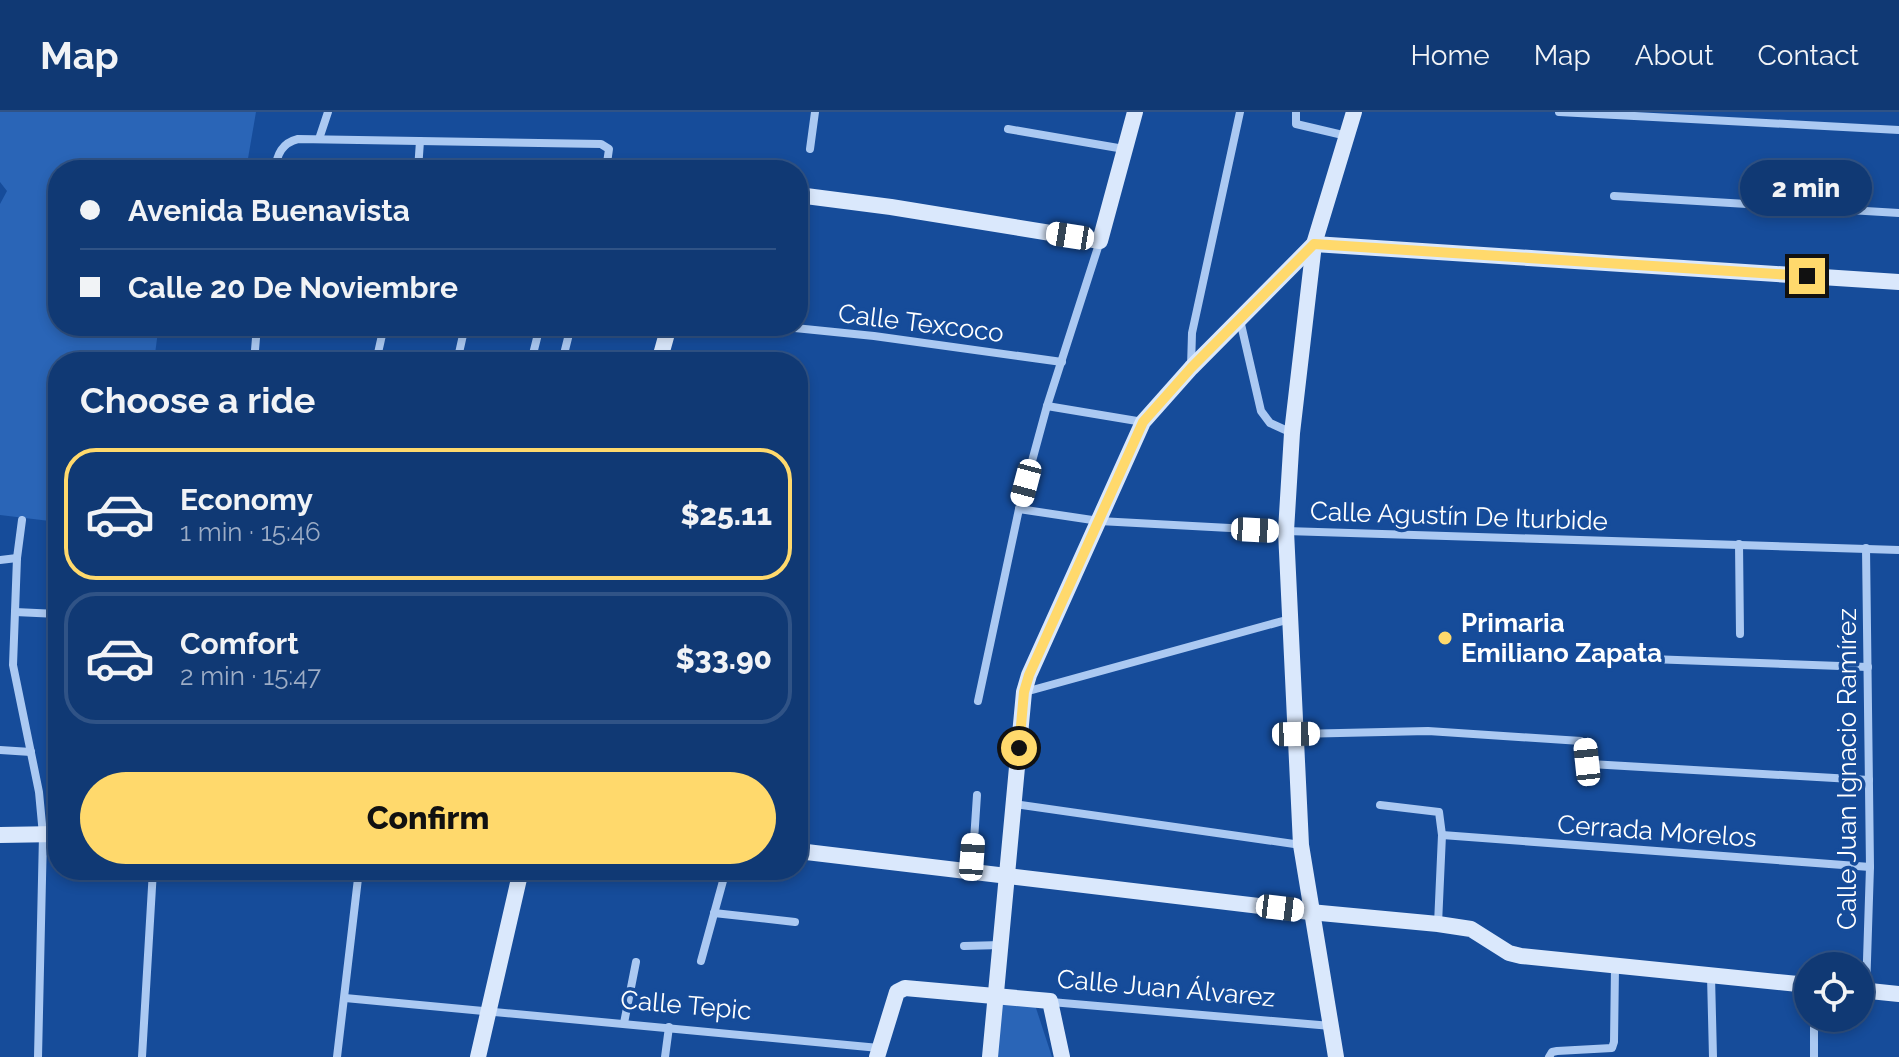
<!DOCTYPE html>
<html lang="en">
<head>
<meta charset="utf-8">
<style>
  body { margin:0; font-family:Raleway,sans-serif; background:#1e447c; color:#f1f3f6; height:100vh; display:flex; flex-direction:column; font-size:30px; white-space:nowrap }
  * { box-sizing:border-box; margin:0 }
  p { font-size:26px; color:#9cacc5 }
  .icon { flex:none; width:44px; height:44px; fill:none; stroke:currentColor; stroke-width:2; stroke-linecap:round; stroke-linejoin:round }
  .map { position:relative; flex:1; overflow:hidden }
  .details { position:absolute; left:48px; top:240px; width:760px; height:528px; display:flex; flex-direction:column; background:#103974; border-radius:32px; box-shadow:0 4px 12px #0003,0 0 0 2px #305386 }
  .details>* { flex:none }
  .guide { position:absolute; left:48px; top:48px; width:760px; height:176px; border-radius:32px; box-shadow:0 4px 12px #0003,0 0 0 2px #305386; display:grid; align-content:center; height:176px; padding:0 32px; background:#103974 }
  .controls { position:absolute; left:1794px; top:840px; display:grid; gap:16px }
  .controls a { display:grid; place-items:center; width:80px; height:80px; border-radius:50%; background:#103974; box-shadow:0 4px 12px #0003,0 0 0 2px #305386; font-size:40px }
  .end { position:absolute; width:36px; height:36px; margin:-18px; border:10px solid #ffd96c; background:#111; box-shadow:0 0 0 4px #111 }
  .from { border-radius:50% }
  .bubble { position:absolute; height:56px; border-radius:28px; background:#103974; box-shadow:0 4px 12px #0003,0 0 0 2px #305386; font-size:26px; font-weight:800; line-height:56px; text-align:center }
  .car { position:absolute; width:24px; height:48px; margin:-24px -12px; border-radius:10px; box-shadow:0 0 6px 2px #0007; background:linear-gradient(#fff 24%,#345 0 40%,#fff 0 76%,#345 0 86%,#fff 0) }
  .guide b { display:flex; align-items:center; gap:28px; height:76px; font-size:30px }
  .guide b+b { border-top:2px solid #305386 }
  .guide i { width:20px; height:20px; background:#f1f3f6 }
  ul { padding:0; list-style:none }
  li { display:flex; align-items:center; gap:24px; height:132px; margin:0 16px 12px; padding:0 16px; border:4px solid #305386; border-radius:32px }
  li div { flex:1 }
  li b { display:block; font-size:30px }
  li em { font-style:normal; font-weight:800 }
  li.current { border-color:#ffd96c }
  li>.icon { width:72px; height:72px; stroke-width:1.5 }
  h2 { padding:0 32px; font-size:36px; line-height:96px }
  .button { display:flex; gap:16px; margin-top:auto; padding:16px 32px }
  .button a { flex:1; height:92px; border-radius:48px; background:#ffd96c; color:#111; font-size:32px; font-weight:800; line-height:92px; text-align:center }
  header { display:flex; align-items:center; gap:48px; box-sizing:border-box; height:112px; padding:0 40px; background:#103974; border-bottom:2px solid #305386 }
  header strong { font-size:38px }
  nav { display:flex; gap:44px; margin-inline-start:auto; font-size:28px }
  .map>svg:first-child { display:block }
</style>
</head>
<body>
<header>
<strong>Map</strong>
<nav><a>Home</a><a>Map</a><a>About</a><a>Contact</a></nav>
</header>
<div class="map">
<svg width="1899" height="945" viewBox="0 0 1899 945">
  <rect width="100%" height="100%" fill="#164c9a"/>
  <!-- green -->
  <g fill="#2a65b7">
    <path d="M 0,0 L 256,0 L 246,58 L 58,58 L 58,214 L 233,214 C 211,226 183,212 158,219 L 154,250 L 58,250 L 58,410 L 0,403 L 0,92 L 7,79 L 0,70 Z"/>
    <polygon points="1000,890 1035,893 1052,945 995,945"/>
  </g>
  <g fill="none" stroke-linecap="round" stroke-linejoin="round">
    <!-- street -->
    <g stroke="#abc9f2" stroke-width="8">
      <polyline points="1296,0 1296,12 1347,24"/>
      <polyline points="1559,0 1899,18"/>
      <polyline points="1008,17 1124,37"/>
      <polyline points="319,27 328,0"/>
      <polyline points="810,37 815,0"/>
      <path d="M 275,58 C 277,42 282,31 298,27 L 601,32 L 609,37 L 606,58"/>
      <polyline points="418,58 420,29"/>
      <polyline points="499,58 501,53"/>
      <polyline points="1614,84 1899,101"/>
      <polyline points="1240,208 1261,299 1270,311 1292,321"/>
      <polyline points="775,214 874,224 1062,250"/>
      <polyline points="254,250 257,214"/>
      <polyline points="376,250 384,214"/>
      <polyline points="457,250 465,214"/>
      <polyline points="531,250 540,214"/>
      <polyline points="562,250 571,214"/>
      <polyline points="1191,255 1192,221 1240,0"/>
      <polyline points="1047,294 1143,310"/>
      <polyline points="1019,397 1099,409 1286,419 1899,438"/>
      <polyline points="22,408 17,446 13,553 39,680 43,723 38,945"/>
      <polyline points="1739,432 1740,522"/>
      <polyline points="1866,436 1870,755 1866,879"/>
      <polyline points="0,448 17,446"/>
      <polyline points="15,500 58,502"/>
      <polyline points="1595,545 1868,555"/>
      <polyline points="1025,580 1290,507"/>
      <polyline points="978,589 1019,397 1047,294 1100,129"/>
      <polyline points="1296,622 1428,619 1581,629 1585,633 1587,650 1590,652 1869,668"/>
      <polyline points="0,638 31,640"/>
      <polyline points="1014,692 1301,733"/>
      <polyline points="1380,693 1439,700 1442,723 1438,812"/>
      <polyline points="1442,723 1870,755"/>
      <polyline points="972,759 977,683"/>
      <polyline points="714,801 795,810"/>
      <polyline points="964,834 1001,833"/>
      <polyline points="701,849 726,758"/>
      <polyline points="1711,864 1713,945"/>
      <polyline points="345,886 879,936"/>
      <polyline points="1051,890 1331,914"/>
      <polyline points="1814,906 1814,945"/>
      <polyline points="624,911 636,850"/>
      <polyline points="142,945 153,758"/>
      <polyline points="337,945 359,758"/>
      <polyline points="665,945 669,915"/>
      <polyline points="1549,945 1552,940 1557,939 1612,936 1614,930 1615,855"/>
    </g>
    <!-- secondary -->
    <g stroke="#dae8fc" stroke-width="16">
      <polyline points="798,83 891,95 1100,129 1135,0"/>
      <polyline points="1314,132 1899,170"/>
      <polyline points="659,250 669,214"/>
      <polyline points="0,723 58,722"/>
      <polyline points="798,739 1310,800 1438,812 1471,817 1509,841 1521,844 1808,873"/>
      <polyline points="1860,878 1899,882"/>
      <polyline points="478,945 521,758"/>
      <polyline points="877,945 897,880 905,876 1050,889 1062,945"/>
      <polyline points="990,945 1024,580 1029,563 1143,310 1191,256 1314,132"/>
      <polyline points="1336,945 1301,733 1286,419 1292,321 1314,132 1354,0"/>
    </g>
  </g>
  <g fill="none" stroke-linecap="round" stroke-linejoin="round">
    <!-- route -->
    <polyline stroke="#ffd96c" stroke-width="10" points="1019,636 1024,580 1029,563 1143,310 1191,256 1314,132 1807,164"/>
  </g>
  <!-- markers -->
  <circle fill="#ffd96c" stroke="#164c9a" stroke-width="3" cx="1445" cy="526" r="8"/>
  <g text-anchor="middle" stroke-width="7" stroke-linejoin="round" paint-order="stroke">
    <!-- street labels -->
    <g font-size="26" fill="#fff" stroke="#164c9a">
      <text transform="translate(921 211) rotate(7)" y="9">Calle Texcoco</text>
      <text transform="translate(1459 404) rotate(2)" y="9">Calle Agustín De Iturbide</text>
      <text transform="translate(1847 657) rotate(-90)" y="9">Calle Juan Ignacio Ramírez</text>
      <text transform="translate(1657 719) rotate(4)" y="9">Cerrada Morelos</text>
      <text transform="translate(1166 876) rotate(5)" y="9">Calle Juan Álvarez</text>
      <text transform="translate(686 893) rotate(5)" y="9">Calle Tepic</text>
    </g>
    <!-- poi labels -->
    <g font-size="26" font-weight="bold" fill="#fff" stroke="#164c9a" text-anchor="start">
      <text x="1461" y="520">Primaria<tspan x="1461" dy="30">Emiliano Zapata</tspan></text>
    </g>
  </g>
</svg>
<div class="controls">
<a><svg class="icon" aria-label="locate" viewBox="0 0 24 24"><circle cx="12" cy="12" r="6"/><path d="M12 2v4M12 18v4M2 12h4M18 12h4"/></svg></a>
</div>
<i class="end from" style="left:1019px;top:636px"></i>
<i class="end" style="left:1807px;top:164px"></i>
<div class="bubble" style="left:1740px;top:48px;width:132px">2 min</div>
<i class="car" style="left:1070px;top:124px;rotate:279deg"></i>
<i class="car" style="left:1026px;top:371px;rotate:195deg"></i>
<i class="car" style="left:1255px;top:418px;rotate:93deg"></i>
<i class="car" style="left:1296px;top:622px;rotate:89deg"></i>
<i class="car" style="left:1587px;top:650px;rotate:354deg"></i>
<i class="car" style="left:972px;top:745px;rotate:4deg"></i>
<i class="car" style="left:1280px;top:796px;rotate:97deg"></i>
<div class="guide">
<b><i class="from"></i>Avenida Buenavista</b>
<b><i></i>Calle 20 De Noviembre</b>
</div>
<section class="details">
<h2>Choose a ride</h2>
<ul>
<li class="current"><svg class="icon" aria-label="car" viewBox="0 0 24 24"><path d="M5 17H2v-5l4-1 3-4h7l3 4 3 1v5h-3M9 17h6M6 11h13"/><circle cx="7" cy="17" r="2"/><circle cx="17" cy="17" r="2"/></svg><div><b>Economy</b><p>1 min · 15:46</p></div><em>$25.11</em></li>
<li><svg class="icon" aria-label="car" viewBox="0 0 24 24"><path d="M5 17H2v-5l4-1 3-4h7l3 4 3 1v5h-3M9 17h6M6 11h13"/><circle cx="7" cy="17" r="2"/><circle cx="17" cy="17" r="2"/></svg><div><b>Comfort</b><p>2 min · 15:47</p></div><em>$33.90</em></li>
</ul>
<div class="button"><a>Confirm</a></div>
</section>
</div>
</body>
</html>
